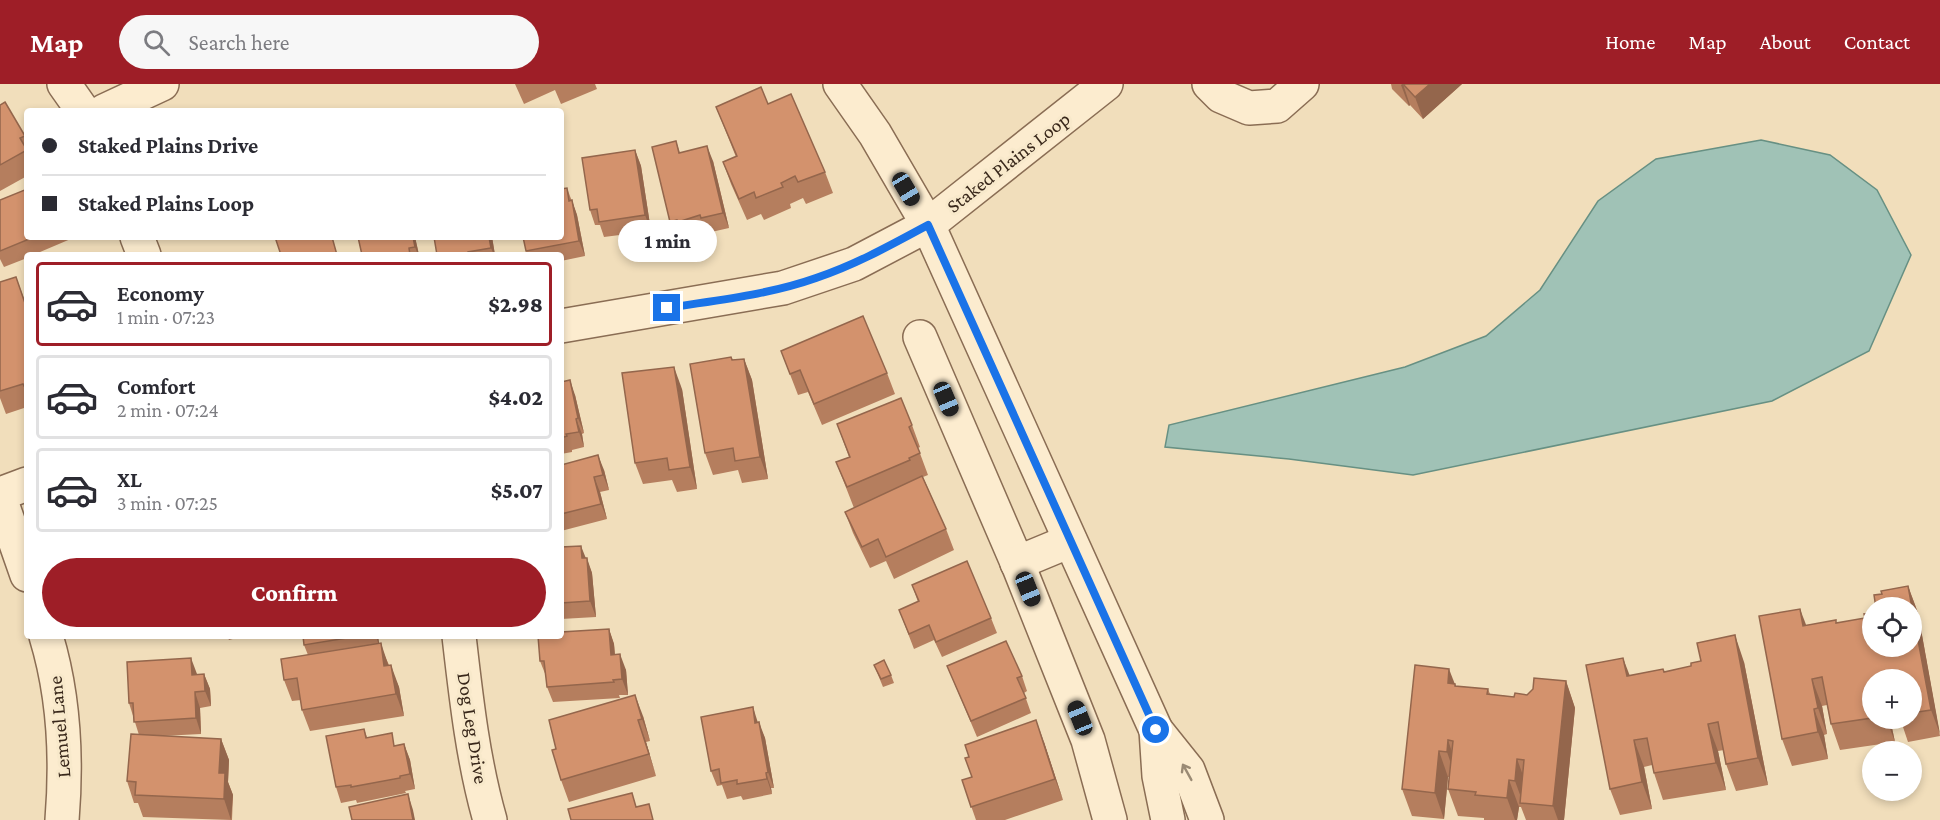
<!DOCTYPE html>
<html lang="en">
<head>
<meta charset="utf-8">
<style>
  body { margin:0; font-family:"Crimson Pro",serif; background:#f7f7f7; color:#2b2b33; height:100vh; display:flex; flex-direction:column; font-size:22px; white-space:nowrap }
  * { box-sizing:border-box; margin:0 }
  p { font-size:20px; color:#7c7c81 }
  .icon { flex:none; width:33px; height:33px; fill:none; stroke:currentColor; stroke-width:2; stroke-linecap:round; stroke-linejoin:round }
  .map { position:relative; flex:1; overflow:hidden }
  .drawer { position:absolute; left:24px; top:168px; width:540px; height:387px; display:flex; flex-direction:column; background:#fff; border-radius:6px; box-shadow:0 3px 9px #0003 }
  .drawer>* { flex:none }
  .banner { position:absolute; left:24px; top:24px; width:540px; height:132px; border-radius:6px; box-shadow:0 3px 9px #0003; display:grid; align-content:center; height:132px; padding:0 18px; background:#fff }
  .buttons { position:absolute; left:1862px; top:513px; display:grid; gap:12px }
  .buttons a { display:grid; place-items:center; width:60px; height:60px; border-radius:50%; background:#fff; box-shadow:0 3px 9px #0003; font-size:30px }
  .end { position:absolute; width:27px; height:27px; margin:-14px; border:8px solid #1a73e8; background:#fff; box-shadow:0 0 0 3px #fff }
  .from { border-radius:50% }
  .bubble { position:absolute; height:42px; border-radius:21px; background:#fff; box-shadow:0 3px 9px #0003; font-size:20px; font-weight:800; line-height:42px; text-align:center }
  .car { position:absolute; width:18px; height:36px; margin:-18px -9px; border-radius:8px; box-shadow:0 0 4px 2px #0007; background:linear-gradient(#222 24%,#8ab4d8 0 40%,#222 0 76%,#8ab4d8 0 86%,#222 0) }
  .banner b { display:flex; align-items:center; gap:21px; height:57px; font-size:22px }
  .banner b+b { border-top:2px solid #e1e1e2 }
  .banner i { width:15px; height:15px; background:#2b2b33 }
  ul { padding:10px 0 0; list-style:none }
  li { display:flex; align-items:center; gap:18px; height:84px; margin:0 12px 9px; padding:0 6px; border:3px solid #e1e1e2; border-radius:6px }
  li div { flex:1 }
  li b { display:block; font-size:22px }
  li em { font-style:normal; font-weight:800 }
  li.current { border-color:#9e1e27 }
  li>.icon { width:54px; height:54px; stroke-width:1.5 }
  .primary-button { display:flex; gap:12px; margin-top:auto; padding:12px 18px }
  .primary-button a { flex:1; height:69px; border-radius:36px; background:#9e1e27; color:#fff; font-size:24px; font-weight:800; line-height:69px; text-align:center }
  header { display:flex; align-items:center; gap:36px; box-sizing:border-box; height:84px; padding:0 30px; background:#9e1e27; color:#fff }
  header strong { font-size:28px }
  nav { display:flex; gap:33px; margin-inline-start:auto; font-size:21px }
  .search { width:420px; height:54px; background:#f7f7f7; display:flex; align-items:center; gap:15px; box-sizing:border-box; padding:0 21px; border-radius:33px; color:#7c7c81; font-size:22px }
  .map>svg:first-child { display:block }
</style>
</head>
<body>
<header>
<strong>Map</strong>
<div class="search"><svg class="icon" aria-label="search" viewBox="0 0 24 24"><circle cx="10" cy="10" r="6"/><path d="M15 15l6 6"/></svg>Search here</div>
<nav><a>Home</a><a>Map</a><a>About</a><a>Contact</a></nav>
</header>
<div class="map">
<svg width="1940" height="736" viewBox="0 0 1940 736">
  <rect width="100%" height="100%" fill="#f1debb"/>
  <!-- water -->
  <polygon fill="#a0c2b6" stroke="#679083" stroke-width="1.5" points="1761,56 1830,71 1877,106 1911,171 1869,267 1772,317 1413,391 1289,375 1165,363 1169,341 1405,283 1486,252 1540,206 1598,117 1656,75"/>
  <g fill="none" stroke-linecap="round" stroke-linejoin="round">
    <!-- minor casing -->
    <g stroke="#8a6d54" stroke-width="36">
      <g id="minor">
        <polyline points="64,0 83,27"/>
        <polyline points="840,0 875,50 928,141 1156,646 1159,692 1168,736"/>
        <polyline points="1209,0 1221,12 1249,24 1277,22 1302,0"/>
        <polyline points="104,27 162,0"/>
        <polyline points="137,153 144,171"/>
        <polyline points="561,242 783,204 854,180 928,141 1106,0"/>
        <polyline points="920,253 1019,483 1088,656 1110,736"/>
        <polyline points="0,410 27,400"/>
        <polyline points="0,414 27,491"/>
        <polyline points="1017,479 1070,457"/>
        <path d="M 46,552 C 64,611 67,675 62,736"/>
        <path d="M 459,552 C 466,613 473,677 490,736"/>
        <polyline points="1156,646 1188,686 1207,736"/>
      </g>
    </g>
    <!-- minor -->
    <use href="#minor" stroke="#fceccf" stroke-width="33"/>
  </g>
  <!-- wall -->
  <g fill="#b57e5e">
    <polygon points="515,0 595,0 597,5 561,20 555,6 524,20"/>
    <polygon points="1391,0 1462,0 1423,35 1410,21 1409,22 1392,5"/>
    <polygon points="768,20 825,88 833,109 806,120 803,114 790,120 791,124 764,136 761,130 747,136 731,100 723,78 736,73 716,23"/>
    <polygon points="0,21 25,52 27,58 27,92 0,107"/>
    <polygon points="676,57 680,69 713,77 729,144 707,149 706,146 684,153 683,151 676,153 670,138"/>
    <polygon points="635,66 641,82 651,147 604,153 600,141 595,141 590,126"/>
    <polygon points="567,104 577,131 585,172 561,177 561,171 527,171 526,167"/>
    <polygon points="0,116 27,153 73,153 73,154 33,171 27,171 27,174 4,183 0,175"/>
    <polygon points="358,153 415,153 419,171 362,171"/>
    <polygon points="492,153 495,171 437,171"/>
    <polygon points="16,193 27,223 27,323 6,330 0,314 0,198"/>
    <polygon points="781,267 887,289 895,310 822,341 808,308 798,311"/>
    <polygon points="731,273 733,276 744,275 752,296 768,395 742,399 738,386 713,391 705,369"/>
    <polygon points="561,298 575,311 584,349 582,350 584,363 572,366 572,368 561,370"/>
    <polygon points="682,305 697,405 677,408 672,396 643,400 635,379"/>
    <polygon points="837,340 912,341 920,363 918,364 928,391 923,393 946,445 954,466 894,495 886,477 870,484 853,449 845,428 854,424 836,378 849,373"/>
    <polygon points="561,381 604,386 609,406 600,408 607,435 561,447"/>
    <polygon points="561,463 586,474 592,489 596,533 561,535"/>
    <polygon points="912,501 991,534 997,549 942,573 934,556 914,565 899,526 918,518"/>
    <polygon points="1908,502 1918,529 1940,652 1908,658 1900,634 1911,634 1911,596 1872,596 1872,634 1895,634 1897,644 1892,644 1895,658 1840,666 1831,640 1827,621 1822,622 1827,650 1824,651 1828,675 1792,682 1782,655 1806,541 1837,539 1872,562"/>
    <polygon points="609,545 614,560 615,571 626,586 628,611 619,611 620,614 553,618 547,603 546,592 540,577"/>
    <polygon points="227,552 240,552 240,553 229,556"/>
    <polygon points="303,552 378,552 379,559 399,603 404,632 310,647 302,626 301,616 292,617 284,596 308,571 304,561"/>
    <polygon points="1744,578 1768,701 1736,707 1726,680 1724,666 1718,667 1726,706 1663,716 1654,689 1652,681 1644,683 1652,725 1620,731 1610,705 1630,592"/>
    <polygon points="874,581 891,591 894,599 883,603"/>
    <polygon points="947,582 1022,592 1027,607 1024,609 1031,629 977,653"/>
    <polygon points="197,590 204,590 210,605 211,622 200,624 201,650 162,652 221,655 229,676 228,698 233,711 232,736 143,733 138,719 134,719 127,697 139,651 129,619"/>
    <polygon points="1566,597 1575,624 1564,736 1526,736 1521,723 1519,723 1517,736 1484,736 1484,734 1458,732 1448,705 1449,693 1448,693 1444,735 1412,732 1402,705 1455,600 1456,602 1488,605 1490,610 1514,613 1527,611"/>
    <polygon points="643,632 650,657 646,658 656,692 569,718 561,696"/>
    <polygon points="758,639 765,654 774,704 771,704 772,710 743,716 741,712 727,715 722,701 717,702 711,687"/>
    <polygon points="364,645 367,653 396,662 404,660 410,676 415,705 405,707 406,709 357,719 356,716 341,719 336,703"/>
    <polygon points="1044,658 1063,716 1005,736 976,736 962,696 972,693"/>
  </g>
  <!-- shaded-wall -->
  <g fill="#94664c">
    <polygon points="1402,0 1403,0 1410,21 1409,22 1401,1"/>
    <polygon points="1430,0 1462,0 1423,35 1415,13"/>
    <polygon points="707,62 713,77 729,144 723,129"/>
    <polygon points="635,66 641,82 651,147 645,131"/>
    <polygon points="572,116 577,131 585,172 579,157"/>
    <polygon points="413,153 415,153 419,171 418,171 415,163"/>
    <polygon points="489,153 492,153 495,171 494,171 491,164"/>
    <polygon points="744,275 752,296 768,395 760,373"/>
    <polygon points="674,283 682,305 697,405 690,383"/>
    <polygon points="570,296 575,311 584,349 578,334"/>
    <polygon points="576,335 582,350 584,363 579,348"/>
    <polygon points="598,371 604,386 609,406 603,391"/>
    <polygon points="594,393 600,408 607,435 601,420"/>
    <polygon points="581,462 587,477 582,474"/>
    <polygon points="587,474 592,489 596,533 590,517"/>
    <polygon points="1908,502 1918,529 1940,650 1931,626"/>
    <polygon points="1800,525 1810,551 1803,542"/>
    <polygon points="609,545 614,560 616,586 611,571"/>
    <polygon points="1735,551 1744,578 1768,701 1758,674"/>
    <polygon points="376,552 378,552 380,565"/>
    <polygon points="381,559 388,580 392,604 384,582"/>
    <polygon points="620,570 626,586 628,611 622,595"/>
    <polygon points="191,574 197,590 198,606 192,591"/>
    <polygon points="1623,574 1633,600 1627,592"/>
    <polygon points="391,581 399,603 404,632 396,610"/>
    <polygon points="1449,585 1465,626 1448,599"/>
    <polygon points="204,590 210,605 211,622 205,607"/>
    <polygon points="1812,595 1822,622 1827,650 1818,624"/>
    <polygon points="1566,597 1575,624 1564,736 1558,736 1553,722"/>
    <polygon points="195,608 200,624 201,650 196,634"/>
    <polygon points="635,611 643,632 650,657 642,635"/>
    <polygon points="753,623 758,639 755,639"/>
    <polygon points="1814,625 1824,651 1828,675 1818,648"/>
    <polygon points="1886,634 1889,634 1892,644 1895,658"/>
    <polygon points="638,636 646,658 656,692 649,670"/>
    <polygon points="1036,636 1044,658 1063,716 1055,695"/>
    <polygon points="759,638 765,654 774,704 768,688"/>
    <polygon points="1708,640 1718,667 1726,706 1716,679"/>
    <polygon points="221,655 229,676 228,698 233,711 231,736 224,715 219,689"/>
    <polygon points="1448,656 1457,683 1456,694 1447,668"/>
    <polygon points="1634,656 1644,683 1652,725 1642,698"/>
    <polygon points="404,660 410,676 415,705 410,690"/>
    <polygon points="1439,667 1448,693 1444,735 1435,709"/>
    <polygon points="1517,675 1527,702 1523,719 1515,697"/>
    <polygon points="766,689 771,704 772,710 767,695"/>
    <polygon points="1509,696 1519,723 1517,736 1515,736 1507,714"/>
    <polygon points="408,710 413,726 415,736 413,736"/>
  </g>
  <!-- building -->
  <g fill="#d3926d" stroke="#94664c" stroke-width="1.5">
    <polygon points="1403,0 1430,0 1415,13"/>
    <polygon points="761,3 768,20 791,10 825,88 798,98 795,92 781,99 783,103 756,114 754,108 739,115 723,78 737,72 716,23"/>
    <polygon points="5,18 25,52 20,54 27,66 0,81 0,21"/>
    <polygon points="676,57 679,69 707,62 723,129 701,134 700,131 678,138 677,136 670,138 652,63"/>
    <polygon points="635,66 645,131 599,138 597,125 590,126 582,74"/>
    <polygon points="567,104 569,117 572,116 579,157 526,167 523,153 561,153 561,105"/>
    <polygon points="27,105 27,153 34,153 0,167 0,116"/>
    <polygon points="275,153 332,153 337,171 281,171"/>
    <polygon points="358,153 413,153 415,163 409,164 410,171 362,171"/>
    <polygon points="434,153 489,153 491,164 468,168 468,171 437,171"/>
    <polygon points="16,193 27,225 27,301 24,302 23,300 0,307 0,198"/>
    <polygon points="863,232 887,289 814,320 800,286 790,290 781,267"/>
    <polygon points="731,273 732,276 744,275 760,373 735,377 733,364 705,369 690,280"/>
    <polygon points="674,283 690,383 669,386 667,374 635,379 622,289"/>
    <polygon points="570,296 578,334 576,335 579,348 566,350 567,352 561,354 561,298"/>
    <polygon points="901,314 912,341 909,343 920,369 909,374 910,376 847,403 836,378 850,373 837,340"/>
    <polygon points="598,371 603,391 594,393 601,420 561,430 561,381"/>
    <polygon points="922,392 946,445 886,473 878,455 862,463 845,428"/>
    <polygon points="581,462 582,474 587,474 590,517 561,519 561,463"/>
    <polygon points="967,477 991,534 936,558 929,541 909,550 899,526 919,517 912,501"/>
    <polygon points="1908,502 1931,626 1911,629 1911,596 1892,596 1891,591 1882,592 1883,596 1872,596 1872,634 1831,640 1822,593 1812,595 1818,624 1814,625 1818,648 1782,655 1759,532 1800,525 1803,542 1836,536 1836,539 1865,534 1864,530 1872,529 1872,562 1911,562 1911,524 1876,524 1874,511 1882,510 1881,507"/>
    <polygon points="609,545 611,571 620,570 622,595 613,596 614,598 547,603 544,577 540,577 538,552 561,552 561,548"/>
    <polygon points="1735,551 1758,674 1726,680 1718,638 1708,640 1716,679 1654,689 1647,654 1634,656 1642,698 1610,705 1586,581 1623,574 1627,592 1663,585 1664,588 1691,582 1691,579 1701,577 1697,559"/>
    <polygon points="303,552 359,552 304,561"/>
    <polygon points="1006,557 1022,592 1017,594 1026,614 971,637 947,582"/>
    <polygon points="381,559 384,582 391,581 396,610 302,626 297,594 284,596 281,575"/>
    <polygon points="191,574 192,591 204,590 205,607 195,608 196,634 134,638 133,619 129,619 127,578"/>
    <polygon points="884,576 891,591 881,595 874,581"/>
    <polygon points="1415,581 1449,585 1448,599 1455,600 1455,602 1488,605 1487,610 1514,613 1515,609 1527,611 1533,605 1534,594 1566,597 1553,722 1520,719 1524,676 1517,675 1515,697 1509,696 1507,714 1475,711 1476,708 1448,705 1453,657 1448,656 1447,668 1439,667 1435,709 1402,705"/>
    <polygon points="635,611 642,635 638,636 649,670 561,696 552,666 556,665 549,636"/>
    <polygon points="753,623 755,639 759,638 768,688 766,689 767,695 737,700 737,696 721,699 719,685 711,687 701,633"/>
    <polygon points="1036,636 1055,695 971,723 962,696 972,693 965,674 969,673 965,661"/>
    <polygon points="364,645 366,654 392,649 394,662 404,660 410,690 400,692 400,694 351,703 351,701 336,703 326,652"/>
    <polygon points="131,650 221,655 219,689 225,689 224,715 135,711 136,698 127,697"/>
    <polygon points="632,709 636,723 649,720 653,736 571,736 568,725"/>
    <polygon points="408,710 413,736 352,736 349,723"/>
  </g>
  <!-- one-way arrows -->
  <defs><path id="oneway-shaft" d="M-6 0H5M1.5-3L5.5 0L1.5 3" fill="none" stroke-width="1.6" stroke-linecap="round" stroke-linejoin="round" transform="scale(1.5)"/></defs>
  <use stroke="#9a8a74" href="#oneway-shaft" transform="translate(1187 688) rotate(-119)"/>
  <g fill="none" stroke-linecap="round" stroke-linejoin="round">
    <!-- route -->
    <path stroke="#1a73e8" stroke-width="8" d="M 667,224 C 717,216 768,211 816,194 C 855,181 891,161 928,141 L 1156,646"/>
  </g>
  <g text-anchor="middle" stroke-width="6" stroke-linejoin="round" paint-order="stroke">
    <!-- street labels -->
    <g font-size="20" fill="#38271a" stroke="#f8e9cb">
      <text transform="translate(1008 78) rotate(-38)" y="7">Staked Plains Loop</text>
      <text transform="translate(59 643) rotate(-95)" y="7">Lemuel Lane</text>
      <text transform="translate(473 644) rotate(81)" y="7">Dog Leg Drive</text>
    </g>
  </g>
</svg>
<div class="buttons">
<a><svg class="icon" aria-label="locate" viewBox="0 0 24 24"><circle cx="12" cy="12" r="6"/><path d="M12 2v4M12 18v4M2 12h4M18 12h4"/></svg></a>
<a>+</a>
<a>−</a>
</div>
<i class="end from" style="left:1156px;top:646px"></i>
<i class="end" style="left:667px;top:224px"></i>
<div class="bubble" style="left:618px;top:136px;width:99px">1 min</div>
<i class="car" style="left:906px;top:105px;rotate:149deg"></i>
<i class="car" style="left:946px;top:315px;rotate:157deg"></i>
<i class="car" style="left:1028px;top:505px;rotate:158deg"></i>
<i class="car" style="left:1080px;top:634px;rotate:338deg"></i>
<div class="banner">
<b><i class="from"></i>Staked Plains Drive</b>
<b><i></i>Staked Plains Loop</b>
</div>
<section class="drawer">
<ul>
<li class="current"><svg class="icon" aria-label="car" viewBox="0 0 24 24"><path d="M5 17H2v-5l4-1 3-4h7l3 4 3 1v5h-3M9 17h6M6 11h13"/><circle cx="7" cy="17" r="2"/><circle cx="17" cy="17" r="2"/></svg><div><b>Economy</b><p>1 min · 07:23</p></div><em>$2.98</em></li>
<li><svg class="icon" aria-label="car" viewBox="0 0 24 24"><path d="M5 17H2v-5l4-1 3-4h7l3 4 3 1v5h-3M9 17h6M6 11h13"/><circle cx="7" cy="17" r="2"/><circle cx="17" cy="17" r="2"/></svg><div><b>Comfort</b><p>2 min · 07:24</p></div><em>$4.02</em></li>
<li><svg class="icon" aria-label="car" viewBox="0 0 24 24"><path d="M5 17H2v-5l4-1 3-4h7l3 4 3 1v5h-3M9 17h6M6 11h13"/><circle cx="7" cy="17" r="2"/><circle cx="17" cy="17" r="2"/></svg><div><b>XL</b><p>3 min · 07:25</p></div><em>$5.07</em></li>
</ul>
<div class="primary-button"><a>Confirm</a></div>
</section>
</div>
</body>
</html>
